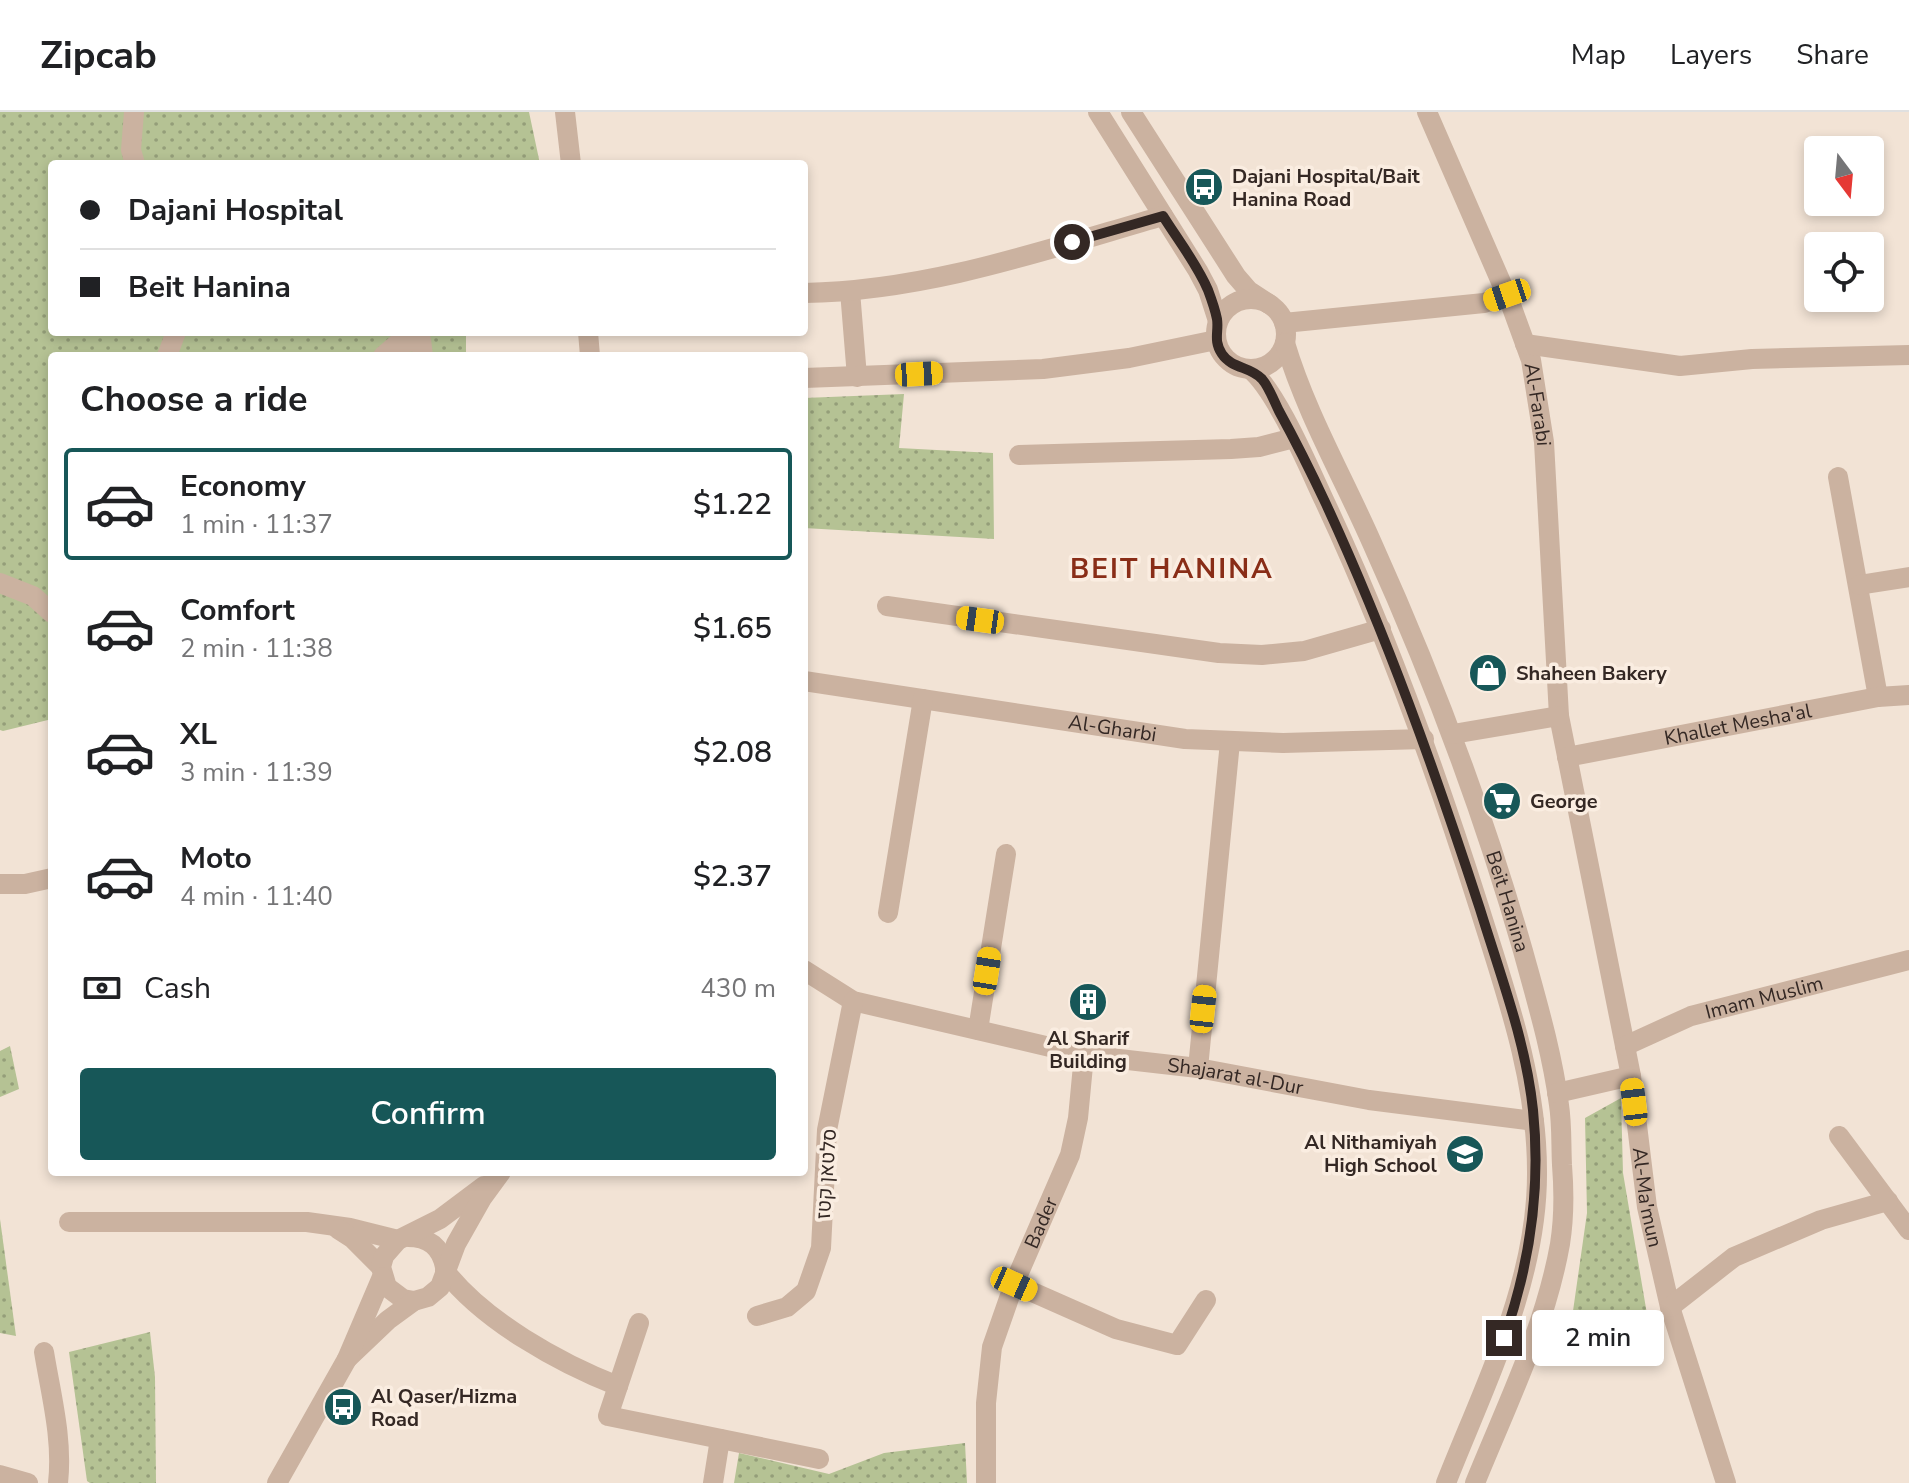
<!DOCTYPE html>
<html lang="en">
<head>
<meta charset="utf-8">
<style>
  body { margin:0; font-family:"Nunito Sans",Heebo,sans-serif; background:#f2f2f2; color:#202124; height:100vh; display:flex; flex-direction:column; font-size:30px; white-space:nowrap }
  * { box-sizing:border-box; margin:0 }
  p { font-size:26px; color:#757577 }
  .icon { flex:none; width:44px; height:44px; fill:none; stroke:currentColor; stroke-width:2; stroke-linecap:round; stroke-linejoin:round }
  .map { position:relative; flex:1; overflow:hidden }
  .drawer { position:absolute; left:48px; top:240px; width:760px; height:824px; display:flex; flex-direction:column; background:#fff; border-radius:8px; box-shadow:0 4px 12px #0003 }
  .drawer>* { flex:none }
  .banner { position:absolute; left:48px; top:48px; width:760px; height:176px; border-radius:8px; box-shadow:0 4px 12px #0003; display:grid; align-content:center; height:176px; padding:0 32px; background:#fff }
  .needle { width:52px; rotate:164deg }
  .tools { position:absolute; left:1804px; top:24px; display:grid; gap:16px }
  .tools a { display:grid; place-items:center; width:80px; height:80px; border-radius:8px; background:#fff; box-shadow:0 4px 12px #0003; font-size:40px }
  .end { position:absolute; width:36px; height:36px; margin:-18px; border:10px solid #342824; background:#fff; box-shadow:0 0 0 4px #fff }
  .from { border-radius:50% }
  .bubble { position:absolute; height:56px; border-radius:8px; background:#fff; box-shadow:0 4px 12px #0003; font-size:26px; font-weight:600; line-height:56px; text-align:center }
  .car { position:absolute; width:24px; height:48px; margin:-24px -12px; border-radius:10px; box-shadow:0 0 6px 2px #0007; background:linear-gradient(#f5c518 24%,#345 0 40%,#f5c518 0 76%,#345 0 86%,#f5c518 0) }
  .banner b { display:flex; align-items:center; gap:28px; height:76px; font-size:30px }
  .banner b+b { border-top:2px solid #e0e0e0 }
  .banner i { width:20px; height:20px; background:#202124 }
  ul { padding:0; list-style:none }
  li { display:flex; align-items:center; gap:24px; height:112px; margin:0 16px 12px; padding:0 16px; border:4px solid transparent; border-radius:8px }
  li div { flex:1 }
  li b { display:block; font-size:30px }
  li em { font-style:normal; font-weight:600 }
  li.selected { border-color:#175758 }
  li>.icon { width:72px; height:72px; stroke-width:1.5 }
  h2 { padding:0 32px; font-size:36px; line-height:96px }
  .pay { display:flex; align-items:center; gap:20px; height:88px; padding:0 32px; font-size:30px }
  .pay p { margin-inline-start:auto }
  .cta { display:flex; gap:16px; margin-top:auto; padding:16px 32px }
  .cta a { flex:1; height:92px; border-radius:8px; background:#175758; color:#fff; font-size:32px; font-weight:600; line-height:92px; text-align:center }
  header { display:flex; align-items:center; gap:48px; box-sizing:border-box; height:112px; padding:0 40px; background:#fff; border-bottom:2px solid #e0e0e0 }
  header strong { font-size:38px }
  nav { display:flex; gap:44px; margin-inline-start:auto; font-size:28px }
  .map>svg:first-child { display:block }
</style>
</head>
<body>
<header>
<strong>Zipcab</strong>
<nav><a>Map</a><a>Layers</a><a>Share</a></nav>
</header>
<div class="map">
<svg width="1909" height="1371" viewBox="0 0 1909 1371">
  <defs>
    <pattern id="grass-dots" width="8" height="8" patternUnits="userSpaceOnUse" patternTransform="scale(2)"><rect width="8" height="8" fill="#b5c294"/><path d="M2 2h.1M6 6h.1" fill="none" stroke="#949e79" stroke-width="1.8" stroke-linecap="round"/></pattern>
  </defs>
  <rect width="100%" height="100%" fill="#f2e3d5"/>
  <!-- grass -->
  <g fill="url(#grass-dots)">
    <polygon points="0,0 529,0 540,52 52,52 52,220 466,220 466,244 52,244 52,607 3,619 0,618"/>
    <polygon points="904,282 899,336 993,341 994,427 804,416 804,286"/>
    <polygon points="10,934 19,977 0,985 0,939"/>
    <polygon points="1621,986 1623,1061 1648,1208 1572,1206 1587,1101 1585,1006"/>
    <polygon points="0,1107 16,1224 0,1221"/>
    <polygon points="150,1220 155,1265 156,1371 90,1371 87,1369 69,1240"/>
    <polygon points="965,1331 967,1371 734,1371 739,1341 829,1362 884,1341"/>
  </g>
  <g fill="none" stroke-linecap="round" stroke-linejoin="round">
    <!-- minor -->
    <g stroke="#cbb2a0" stroke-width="20">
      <polyline points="134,0 131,38 135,52"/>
      <polyline points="565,0 571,52"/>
      <polyline points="1098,0 1198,159 1208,178 1218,209"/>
      <polyline points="1131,0 1236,164 1249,179 1269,192"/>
      <path id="s1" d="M 1427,0 L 1511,193 L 1531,248 L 1544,330 L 1559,604 L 1631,964 L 1647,1095 L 1670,1195 L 1726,1371"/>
      <polyline points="850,179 857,265"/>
      <path d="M 804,181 C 928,179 1045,138 1163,104"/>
      <circle cx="1251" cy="222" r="35"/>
      <polyline points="1284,211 1484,191 1507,183"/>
      <polyline points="588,220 590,244"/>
      <path id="s2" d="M 1285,231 C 1306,301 1343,365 1372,431 C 1432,564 1483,699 1523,839 C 1537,890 1552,940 1559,993 C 1562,1012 1561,1033 1562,1053 C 1564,1078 1564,1107 1560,1132 C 1545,1216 1507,1292 1475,1371"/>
      <polyline points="1525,232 1680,254 1752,247 1909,243"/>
      <polyline points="167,244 176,220"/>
      <polyline points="383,244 397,232 421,228 423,244"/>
      <path d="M 1250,257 C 1277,280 1308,354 1324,388 C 1386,520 1435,656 1479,795 C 1506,881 1537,968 1537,1059 C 1538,1168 1485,1272 1446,1371"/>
      <polyline points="804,266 1043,257 1129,246 1216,228"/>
      <polyline points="1019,343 1231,337 1259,335 1294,326"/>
      <polyline points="1838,365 1878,585"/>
      <polyline points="0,471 33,484 52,501"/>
      <polyline points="1859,473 1909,465"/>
      <polyline points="887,494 1219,541 1262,543 1304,539 1381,517"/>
      <path id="s3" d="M 804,569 L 1185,627 L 1283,631 L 1424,627"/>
      <polyline points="1453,622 1559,604"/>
      <path id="s4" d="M 1567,645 L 1878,585 L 1909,583"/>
      <polyline points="0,772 25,772 52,766"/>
      <polyline points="888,801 923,587"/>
      <path id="s5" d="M 804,858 L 853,889 L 1084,943 L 1198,956 L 1369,988 L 1534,1009"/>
      <polyline points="978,918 1006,742"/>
      <path id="s6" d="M 1625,934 L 1691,904 L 1909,848"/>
      <polyline points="1198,956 1230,630"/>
      <polyline points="1557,981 1631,964"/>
      <polyline points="1839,1024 1909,1118"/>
      <polyline points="69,1110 307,1110 350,1116 398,1128"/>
      <polyline points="338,1117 352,1126 381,1155"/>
      <path d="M 408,1125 C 429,1125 441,1135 445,1155"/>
      <path d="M 445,1159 C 484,1209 559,1251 618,1274"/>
      <polyline points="1014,1172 1116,1217 1177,1233 1206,1188"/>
      <polyline points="414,1189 403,1187 387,1175 381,1155 384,1144 398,1128 440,1107 484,1074"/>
      <polyline points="1670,1195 1734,1145 1821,1108 1888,1089"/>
      <polyline points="757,1204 787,1195 806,1179 821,1136 827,1018 853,889"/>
      <polyline points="639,1211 608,1304 819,1347"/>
      <path d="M 44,1240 C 51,1283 63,1327 58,1371"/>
      <polyline points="347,1247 388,1208 414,1189 428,1185 440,1175 456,1132 482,1086 501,1060"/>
      <polyline points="0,1363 28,1371"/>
      <polyline points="277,1371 347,1247 382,1165"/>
      <polyline points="713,1371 720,1327"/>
      <path id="s7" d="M 986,1371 L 986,1291 L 992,1235 L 1014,1172 L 1070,1043 L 1078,1006 L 1084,943"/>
    </g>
  </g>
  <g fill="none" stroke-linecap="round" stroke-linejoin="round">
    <!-- route -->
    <path stroke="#342824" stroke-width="10" d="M 1072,130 L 1163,104 C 1178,128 1197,152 1208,178 C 1211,186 1215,197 1217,207 C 1219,219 1213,229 1222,242 C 1232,257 1250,254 1262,267 C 1269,275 1274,289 1279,299 C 1296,330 1311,360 1326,392 C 1387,524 1435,659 1480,797 C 1500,862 1526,930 1533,998 C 1541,1076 1530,1152 1504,1226"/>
  </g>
  <!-- icons -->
  <defs>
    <g id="bus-disc" transform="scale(2)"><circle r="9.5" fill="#175758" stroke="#faede1"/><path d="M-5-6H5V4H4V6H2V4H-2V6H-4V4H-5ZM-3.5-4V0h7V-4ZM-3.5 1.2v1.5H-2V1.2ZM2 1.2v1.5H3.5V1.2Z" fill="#fff"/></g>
    <g id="shop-disc" transform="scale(2)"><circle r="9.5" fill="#175758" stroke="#faede1"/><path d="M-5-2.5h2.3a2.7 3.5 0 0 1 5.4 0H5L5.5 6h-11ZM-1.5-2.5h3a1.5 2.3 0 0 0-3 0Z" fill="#fff"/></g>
    <g id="supermarket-disc" transform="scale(2)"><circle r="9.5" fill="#175758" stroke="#faede1"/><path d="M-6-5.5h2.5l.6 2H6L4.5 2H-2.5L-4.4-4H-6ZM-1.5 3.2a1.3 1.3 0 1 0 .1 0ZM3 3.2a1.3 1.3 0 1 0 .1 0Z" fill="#fff"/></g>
    <g id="building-disc" transform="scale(2)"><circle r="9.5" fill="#175758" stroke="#faede1"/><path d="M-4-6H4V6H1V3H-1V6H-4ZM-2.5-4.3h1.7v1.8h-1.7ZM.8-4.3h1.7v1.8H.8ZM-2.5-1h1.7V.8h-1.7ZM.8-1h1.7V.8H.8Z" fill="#fff"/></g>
    <g id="school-disc" transform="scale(2)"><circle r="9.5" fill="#175758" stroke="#faede1"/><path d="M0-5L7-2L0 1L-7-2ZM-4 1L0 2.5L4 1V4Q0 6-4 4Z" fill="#fff"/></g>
  </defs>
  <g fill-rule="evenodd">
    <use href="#bus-disc" x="1204" y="75"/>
    <use href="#shop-disc" x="1488" y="561"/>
    <use href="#supermarket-disc" x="1502" y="689"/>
    <use href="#building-disc" x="1088" y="890"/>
    <use href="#school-disc" x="1465" y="1042"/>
    <use href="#bus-disc" x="343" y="1295"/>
  </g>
  <g text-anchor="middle" stroke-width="7" stroke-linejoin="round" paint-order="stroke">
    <!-- poi labels -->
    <g font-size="20" font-weight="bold" fill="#342824" stroke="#faede1" text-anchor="start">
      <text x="1232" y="71">Dajani Hospital/Bait<tspan x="1232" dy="23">Hanina Road</tspan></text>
      <text x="1516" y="568">Shaheen Bakery</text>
      <text x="1530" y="696">George</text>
      <text x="1088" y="933" text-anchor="middle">Al Sharif<tspan x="1088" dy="23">Building</tspan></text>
      <text x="1437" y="1037" text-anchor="end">Al Nithamiyah<tspan x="1437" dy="23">High School</tspan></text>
      <text x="371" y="1291">Al Qaser/Hizma<tspan x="371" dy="23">Road</tspan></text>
    </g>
    <!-- street labels -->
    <g font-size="20" fill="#342824" stroke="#faede1">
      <text dy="7" stroke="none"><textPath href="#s1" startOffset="314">Al-Farabi</textPath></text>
      <text dy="7" stroke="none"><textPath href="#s4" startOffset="174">Khallet Mesha'al</textPath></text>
      <text dy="7" stroke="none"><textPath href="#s3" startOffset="312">Al-Gharbi</textPath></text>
      <text dy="7" stroke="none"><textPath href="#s2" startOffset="602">Beit Hanina</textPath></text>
      <text dy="7" stroke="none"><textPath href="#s6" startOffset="148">Imam Muslim</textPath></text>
      <text dy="7" stroke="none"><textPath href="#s5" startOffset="448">Shajarat al-Dur</textPath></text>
      <text transform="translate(826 1062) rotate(-86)" y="7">סלטאן קטז</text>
      <text dy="7" stroke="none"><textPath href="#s1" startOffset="1116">Al-Ma'mun</textPath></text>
      <text dy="7" stroke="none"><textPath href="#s7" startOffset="270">Bader</textPath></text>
    </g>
    <!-- district labels -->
    <g font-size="28" font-weight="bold" letter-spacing="2" fill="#892d17" stroke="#faede1">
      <text x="1172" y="466">BEIT HANINA</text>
    </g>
  </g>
</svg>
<div class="tools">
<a><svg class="needle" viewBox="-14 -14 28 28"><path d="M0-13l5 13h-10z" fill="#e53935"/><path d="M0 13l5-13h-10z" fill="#757577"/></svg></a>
<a><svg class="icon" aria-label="locate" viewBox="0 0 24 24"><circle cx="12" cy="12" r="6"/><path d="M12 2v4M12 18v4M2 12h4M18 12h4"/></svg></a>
</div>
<i class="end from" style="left:1072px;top:130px"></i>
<i class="end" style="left:1504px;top:1226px"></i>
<div class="bubble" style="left:1532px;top:1198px;width:132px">2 min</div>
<i class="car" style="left:1507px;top:183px;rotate:251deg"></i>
<i class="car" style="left:919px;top:262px;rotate:87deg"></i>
<i class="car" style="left:980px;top:508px;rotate:278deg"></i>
<i class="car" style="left:987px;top:859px;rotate:9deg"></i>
<i class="car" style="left:1203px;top:897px;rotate:6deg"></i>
<i class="car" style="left:1634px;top:990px;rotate:353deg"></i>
<i class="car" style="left:1014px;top:1172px;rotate:114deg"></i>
<div class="banner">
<b><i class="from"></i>Dajani Hospital</b>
<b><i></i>Beit Hanina</b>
</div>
<section class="drawer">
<h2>Choose a ride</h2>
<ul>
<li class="selected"><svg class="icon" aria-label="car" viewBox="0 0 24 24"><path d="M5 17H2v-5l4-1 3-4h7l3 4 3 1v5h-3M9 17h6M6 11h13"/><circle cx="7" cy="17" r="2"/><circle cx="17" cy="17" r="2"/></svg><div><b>Economy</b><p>1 min · 11:37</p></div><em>$1.22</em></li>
<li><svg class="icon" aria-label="car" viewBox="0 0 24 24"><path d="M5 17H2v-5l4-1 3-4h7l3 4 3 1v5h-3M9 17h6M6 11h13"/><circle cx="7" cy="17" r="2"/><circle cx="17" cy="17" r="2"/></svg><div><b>Comfort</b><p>2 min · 11:38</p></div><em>$1.65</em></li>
<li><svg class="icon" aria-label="car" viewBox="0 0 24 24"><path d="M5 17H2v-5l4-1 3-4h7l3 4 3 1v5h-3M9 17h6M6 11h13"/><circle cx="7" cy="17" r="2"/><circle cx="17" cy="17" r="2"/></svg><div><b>XL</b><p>3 min · 11:39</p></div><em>$2.08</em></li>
<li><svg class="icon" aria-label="car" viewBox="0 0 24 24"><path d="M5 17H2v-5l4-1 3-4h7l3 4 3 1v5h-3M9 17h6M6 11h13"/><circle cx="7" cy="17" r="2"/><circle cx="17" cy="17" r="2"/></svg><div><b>Moto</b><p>4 min · 11:40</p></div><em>$2.37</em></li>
</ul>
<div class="pay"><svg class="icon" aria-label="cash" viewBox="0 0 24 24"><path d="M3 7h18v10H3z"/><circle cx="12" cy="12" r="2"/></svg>Cash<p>430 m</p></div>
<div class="cta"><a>Confirm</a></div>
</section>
</div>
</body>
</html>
